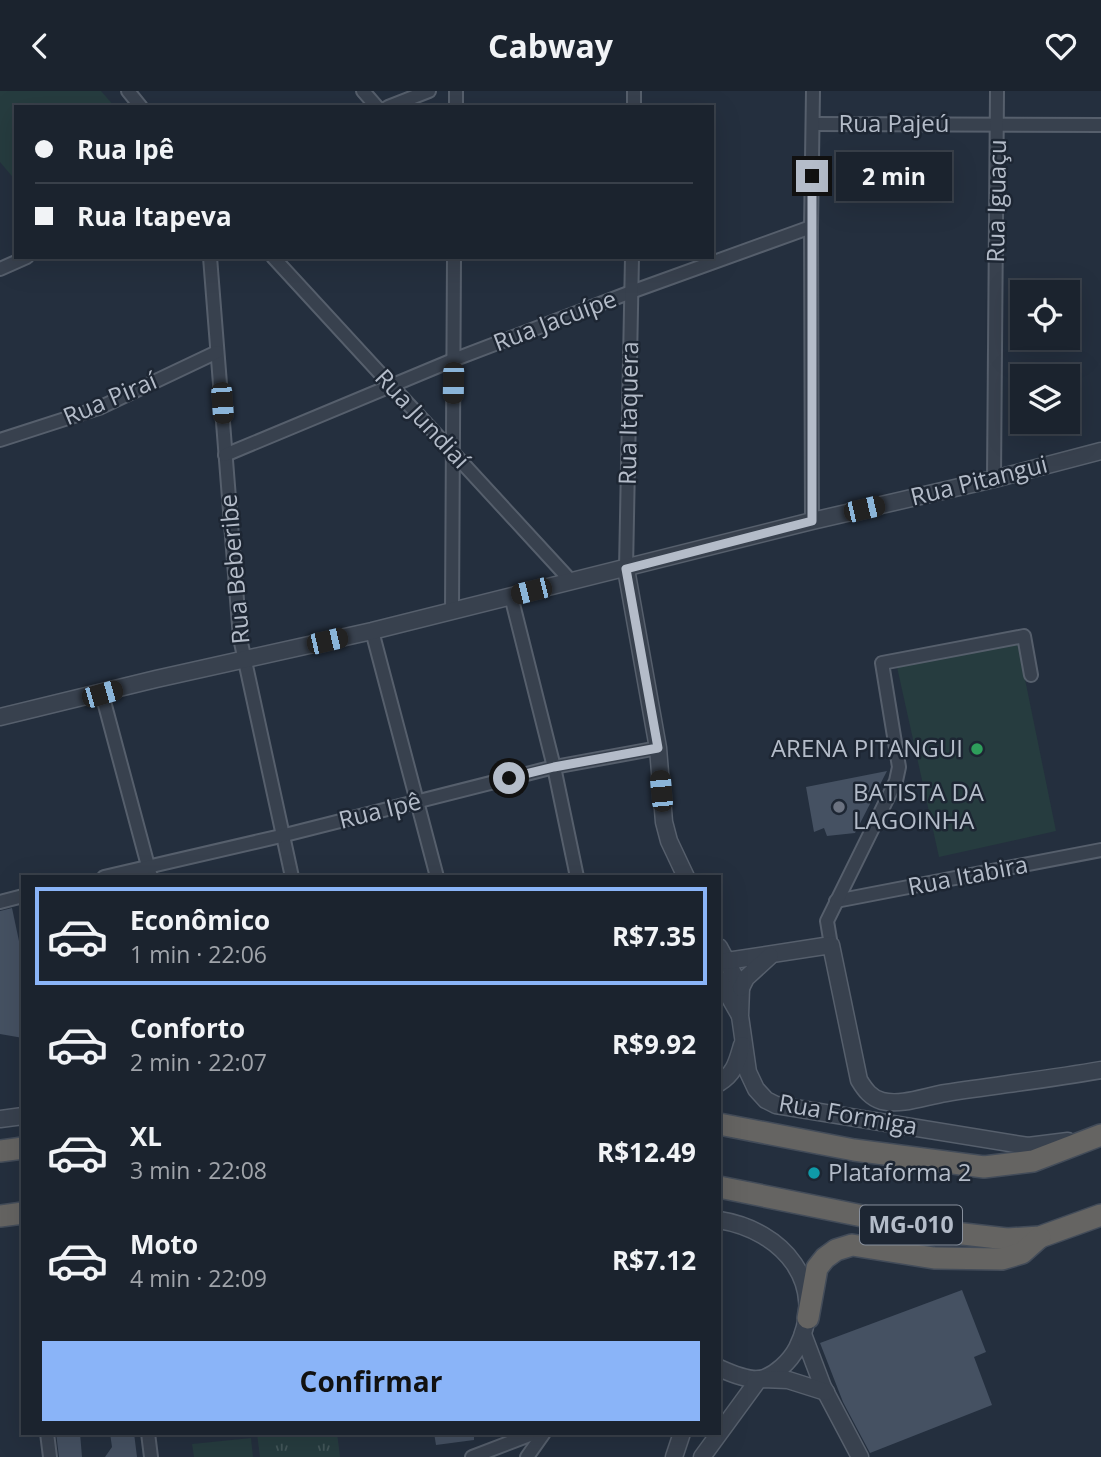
<!DOCTYPE html>
<html lang="pt">
<head>
<meta charset="utf-8">
<style>
  body { margin:0; font-family:"Open Sans",sans-serif; background:#282f3a; color:#f1f3f6; height:100vh; display:flex; flex-direction:column; font-size:26px; white-space:nowrap }
  * { box-sizing:border-box; margin:0 }
  p { font-size:23px; color:#a0a4aa }
  .icon { flex:none; width:38px; height:38px; fill:none; stroke:currentColor; stroke-width:2; stroke-linecap:round; stroke-linejoin:round }
  .map { position:relative; flex:1; overflow:hidden }
  .side { position:absolute; left:21px; top:784px; width:700px; height:560px; display:flex; flex-direction:column; background:#1b232e; border-radius:0px; box-shadow:0 7px 28px #0002,0 0 0 2px #39404a }
  .side>* { flex:none }
  .banner { position:absolute; left:14px; top:14px; width:700px; height:154px; border-radius:0px; box-shadow:0 7px 28px #0002,0 0 0 2px #39404a; display:grid; align-content:center; height:154px; padding:0 21px; background:#1b232e }
  .fabs { position:absolute; left:1010px; top:189px; display:grid; gap:14px }
  .fabs a { display:grid; place-items:center; width:70px; height:70px; border-radius:0px; background:#1b232e; box-shadow:0 7px 28px #0002,0 0 0 2px #39404a; font-size:35px }
  .end { position:absolute; width:32px; height:32px; margin:-16px; border:9px solid #b4bcc9; background:#111; box-shadow:0 0 0 4px #111 }
  .from { border-radius:50% }
  .bubble { position:absolute; height:49px; border-radius:0px; background:#1b232e; box-shadow:0 7px 28px #0002,0 0 0 2px #39404a; font-size:23px; font-weight:700; line-height:49px; text-align:center }
  .car { position:absolute; width:21px; height:42px; margin:-21px -10px; border-radius:9px; box-shadow:0 0 5px 2px #0007; background:linear-gradient(#222 24%,#8ab4d8 0 40%,#222 0 76%,#8ab4d8 0 86%,#222 0) }
  .banner b { display:flex; align-items:center; gap:24px; height:66px; font-size:26px }
  .banner b+b { border-top:2px solid #39404a }
  .banner i { width:18px; height:18px; background:#f1f3f6 }
  ul { padding:12px 0 0; list-style:none }
  li { display:flex; align-items:center; gap:21px; height:98px; margin:0 14px 10px; padding:0 7px; border:4px solid transparent; border-radius:0px }
  li div { flex:1 }
  li b { display:block; font-size:26px }
  li em { font-style:normal; font-weight:700 }
  li.active { border-color:#8ab4f8 }
  li>.icon { width:63px; height:63px; stroke-width:1.5 }
  .cta { display:flex; gap:14px; margin-top:auto; padding:14px 21px }
  .cta a { flex:1; height:80px; border-radius:0px; background:#8ab4f8; color:#111; font-size:28px; font-weight:700; line-height:80px; text-align:center }
  header { display:flex; justify-content:space-between; align-items:center; height:91px; padding:0 21px; background:#1b232e; font-size:32px; font-weight:700 }
  .map>svg:first-child { display:block }
</style>
</head>
<body>
<header><svg class="icon" aria-label="back" viewBox="0 0 24 24"><path d="M15 5l-7 7 7 7"/></svg>Cabway<svg class="icon" aria-label="heart" viewBox="0 0 24 24"><path d="M12 20l-8-8c-3-5 5-10 8-4 3-6 11-1 8 4z"/></svg></header>
<div class="map">
<svg width="1101" height="1366" viewBox="0 0 1101 1366">
  <defs>
    <pattern id="grass-tufts" width="24" height="20" patternUnits="userSpaceOnUse" patternTransform="scale(1.75)"><rect width="24" height="20" fill="#263c3f"/><path d="M3 7l-1-3M5 7V3M7 7l1-3M15 17l-1-3M17 17v-4M19 17l1-3" fill="none" stroke="#435659"/></pattern>
  </defs>
  <rect width="100%" height="100%" fill="#242f3e"/>
  <!-- grass -->
  <polygon fill="url(#grass-tufts)" points="257,1342 337,1342 340,1366 260,1366"/>
  <!-- garden -->
  <g fill="#263c3f">
    <polygon points="0,0 101,0 115,16 16,16 16,90 0,71"/>
    <polygon points="1017,549 1056,740 939,766 897,576"/>
    <polygon points="251,1347 253,1366 194,1366 192,1353"/>
  </g>
  <!-- building -->
  <g fill="#455162">
    <polygon points="887,680 855,742 827,745 824,737 814,741 806,696"/>
    <polygon points="12,817 23,869 23,947 0,943 0,820"/>
    <polygon points="962,1199 986,1261 974,1266 992,1314 870,1362 843,1311 820,1252"/>
    <polygon points="56,1342 80,1342 82,1366 59,1366"/>
    <polygon points="110,1342 134,1342 137,1366 105,1366 112,1356"/>
    <polygon points="434,1342 474,1342 474,1349 436,1354"/>
  </g>
  <g fill="none" stroke-linecap="round" stroke-linejoin="round">
    <!-- minor casing -->
    <g stroke="#565f6c" stroke-width="16">
      <g id="minor">
        <polyline points="128,0 141,16"/>
        <polyline points="363,0 377,16"/>
        <polyline points="388,16 429,0"/>
        <polyline points="456,16 456,0"/>
        <polyline points="634,16 634,0"/>
        <polyline points="813,33 1101,34"/>
        <polyline points="210,166 240,547 292,786"/>
        <polyline points="273,166 571,490"/>
        <polyline points="0,178 27,166"/>
        <polyline points="0,349 99,317 217,261"/>
        <polyline points="225,364 453,269 631,201 811,136"/>
        <polyline points="994,388 997,0"/>
        <polyline points="812,430 811,136 813,0"/>
        <polyline points="626,478 632,166"/>
        <polyline points="511,505 554,676 577,786"/>
        <polyline points="452,520 454,166"/>
        <polyline points="372,540 437,786"/>
        <polyline points="102,603 151,786"/>
        <polyline points="104,786 281,745 554,676 658,657"/>
        <polyline points="836,810 1101,759"/>
        <polyline points="0,811 23,805"/>
        <polyline points="831,854 827,830 896,690 899,676 882,572 1024,545 1031,584"/>
        <polyline points="47,1342 50,1366"/>
        <polyline points="148,1342 151,1366"/>
        <polyline points="472,1366 535,1342"/>
        <polyline points="527,1366 544,1342"/>
      </g>
    </g>
    <!-- tertiary casing -->
    <g stroke="#565f6c" stroke-width="19">
      <g id="tertiary">
        <polyline points="626,478 658,657 664,731 669,750 686,786"/>
        <polyline points="0,626 156,588 372,540 812,430 994,388 1101,360"/>
        <polyline points="719,856 741,897 740,925 748,981 756,998 766,1009 776,1014 1028,1055 1068,1050"/>
        <path d="M 727,870 L 831,854 L 859,989 C 865,999 871,1007 882,1010 C 902,1015 926,1005 946,1002 C 998,994 1049,988 1101,979"/>
        <polyline points="719,888 739,923"/>
        <polyline points="741,897 746,887 770,865"/>
        <path d="M 719,992 C 735,982 737,971 742,954"/>
        <polyline points="0,1028 23,1025"/>
        <path d="M 719,1129 C 783,1139 829,1193 797,1257 C 790,1270 776,1284 761,1288 C 749,1290 730,1282 719,1277"/>
        <polyline points="803,1243 823,1296 860,1366"/>
        <polyline points="674,1366 682,1342"/>
        <polyline points="702,1366 759,1288 788,1289 826,1301"/>
      </g>
    </g>
    <!-- trunk casing -->
    <g stroke="#434c59" stroke-width="24">
      <g id="trunk">
        <polyline points="719,1033 854,1059 984,1076 1033,1070 1101,1044"/>
        <polyline points="0,1060 23,1057"/>
        <polyline points="719,1096 937,1140 1007,1148 1040,1146 1101,1124"/>
        <polyline points="0,1125 23,1122"/>
        <polyline points="808,1227 817,1177 825,1167 836,1159 852,1154 934,1167 1002,1168 1022,1162 1040,1146"/>
      </g>
    </g>
    <!-- minor -->
    <use href="#minor" stroke="#38414e" stroke-width="12"/>
    <!-- tertiary -->
    <use href="#tertiary" stroke="#38414e" stroke-width="16"/>
    <!-- trunk -->
    <use href="#trunk" stroke="#656462" stroke-width="21"/>
  </g>
  <g fill="none" stroke-linecap="round" stroke-linejoin="round">
    <!-- route -->
    <polyline stroke="#b4bcc9" stroke-width="9" points="509,687 554,676 658,657 626,478 812,430 812,85"/>
  </g>
  <!-- markers -->
  <circle fill="#2e9e5b" stroke="#1d2633" stroke-width="2.5" cx="977" cy="658" r="7"/>
  <circle fill="#6b7280" stroke="#1d2633" stroke-width="2.5" cx="839" cy="716" r="7"/>
  <circle fill="#0f9aa8" stroke="#1d2633" stroke-width="2.5" cx="814" cy="1082" r="7"/>
  <g text-anchor="middle" stroke-width="5" stroke-linejoin="round" paint-order="stroke">
    <!-- shield labels -->
    <rect fill="#1d2633" stroke="#878f9c" stroke-width="2" x="860" y="1114.5" width="102" height="39" rx="5"/>
    <g font-size="23" font-weight="bold" fill="#b4bcc9">
      <text x="911" y="1142">MG-010</text>
    </g>
    <!-- street labels -->
    <g font-size="24" fill="#b4bcc9" stroke="#1d2633">
      <text x="894" y="41">Rua Pajeú</text>
      <text transform="translate(997 110) rotate(-89)" y="8">Rua Iguaçu</text>
      <text transform="translate(555 230) rotate(-21)" y="8">Rua Jacuípe</text>
      <text transform="translate(110 308) rotate(-23)" y="8">Rua Piraí</text>
      <text transform="translate(629 322) rotate(-89)" y="8">Rua Itaquera</text>
      <text transform="translate(422 328) rotate(47)" y="8">Rua Jundiaí</text>
      <text transform="translate(979 390) rotate(-14)" y="8">Rua Pitangui</text>
      <text transform="translate(235 478) rotate(-95)" y="8">Rua Beberibe</text>
      <text transform="translate(380 720) rotate(-14)" y="8">Rua Ipê</text>
      <text transform="translate(968 785) rotate(-11)" y="8">Rua Itabira</text>
      <text transform="translate(848 1024) rotate(10)" y="8">Rua Formiga</text>
    </g>
    <!-- poi labels -->
    <g font-size="24" fill="#b4bcc9" stroke="#1d2633" text-anchor="start">
      <text x="963" y="666" text-anchor="end">ARENA PITANGUI</text>
      <text x="853" y="710">BATISTA DA<tspan x="853" dy="28">LAGOINHA</tspan></text>
      <text x="828" y="1090">Plataforma 2</text>
    </g>
  </g>
</svg>
<div class="fabs">
<a><svg class="icon" aria-label="locate" viewBox="0 0 24 24"><circle cx="12" cy="12" r="6"/><path d="M12 2v4M12 18v4M2 12h4M18 12h4"/></svg></a>
<a><svg class="icon" aria-label="layers" viewBox="0 0 24 24"><path d="M12 4l9 5-9 5-9-5zM3 14l9 5 9-5"/></svg></a>
</div>
<i class="end from" style="left:509px;top:687px"></i>
<i class="end" style="left:812px;top:85px"></i>
<div class="bubble" style="left:836px;top:61px;width:116px">2 min</div>
<i class="car" style="left:453px;top:292px;rotate:181deg"></i>
<i class="car" style="left:222px;top:312px;rotate:176deg"></i>
<i class="car" style="left:864px;top:418px;rotate:77deg"></i>
<i class="car" style="left:531px;top:500px;rotate:256deg"></i>
<i class="car" style="left:327px;top:550px;rotate:77deg"></i>
<i class="car" style="left:102px;top:603px;rotate:74deg"></i>
<i class="car" style="left:661px;top:700px;rotate:355deg"></i>
<div class="banner">
<b><i class="from"></i>Rua Ipê</b>
<b><i></i>Rua Itapeva</b>
</div>
<section class="side">
<ul>
<li class="active"><svg class="icon" aria-label="car" viewBox="0 0 24 24"><path d="M5 17H2v-5l4-1 3-4h7l3 4 3 1v5h-3M9 17h6M6 11h13"/><circle cx="7" cy="17" r="2"/><circle cx="17" cy="17" r="2"/></svg><div><b>Econômico</b><p>1 min · 22:06</p></div><em>R$7.35</em></li>
<li><svg class="icon" aria-label="car" viewBox="0 0 24 24"><path d="M5 17H2v-5l4-1 3-4h7l3 4 3 1v5h-3M9 17h6M6 11h13"/><circle cx="7" cy="17" r="2"/><circle cx="17" cy="17" r="2"/></svg><div><b>Conforto</b><p>2 min · 22:07</p></div><em>R$9.92</em></li>
<li><svg class="icon" aria-label="car" viewBox="0 0 24 24"><path d="M5 17H2v-5l4-1 3-4h7l3 4 3 1v5h-3M9 17h6M6 11h13"/><circle cx="7" cy="17" r="2"/><circle cx="17" cy="17" r="2"/></svg><div><b>XL</b><p>3 min · 22:08</p></div><em>R$12.49</em></li>
<li><svg class="icon" aria-label="car" viewBox="0 0 24 24"><path d="M5 17H2v-5l4-1 3-4h7l3 4 3 1v5h-3M9 17h6M6 11h13"/><circle cx="7" cy="17" r="2"/><circle cx="17" cy="17" r="2"/></svg><div><b>Moto</b><p>4 min · 22:09</p></div><em>R$7.12</em></li>
</ul>
<div class="cta"><a>Confirmar</a></div>
</section>
</div>
</body>
</html>
